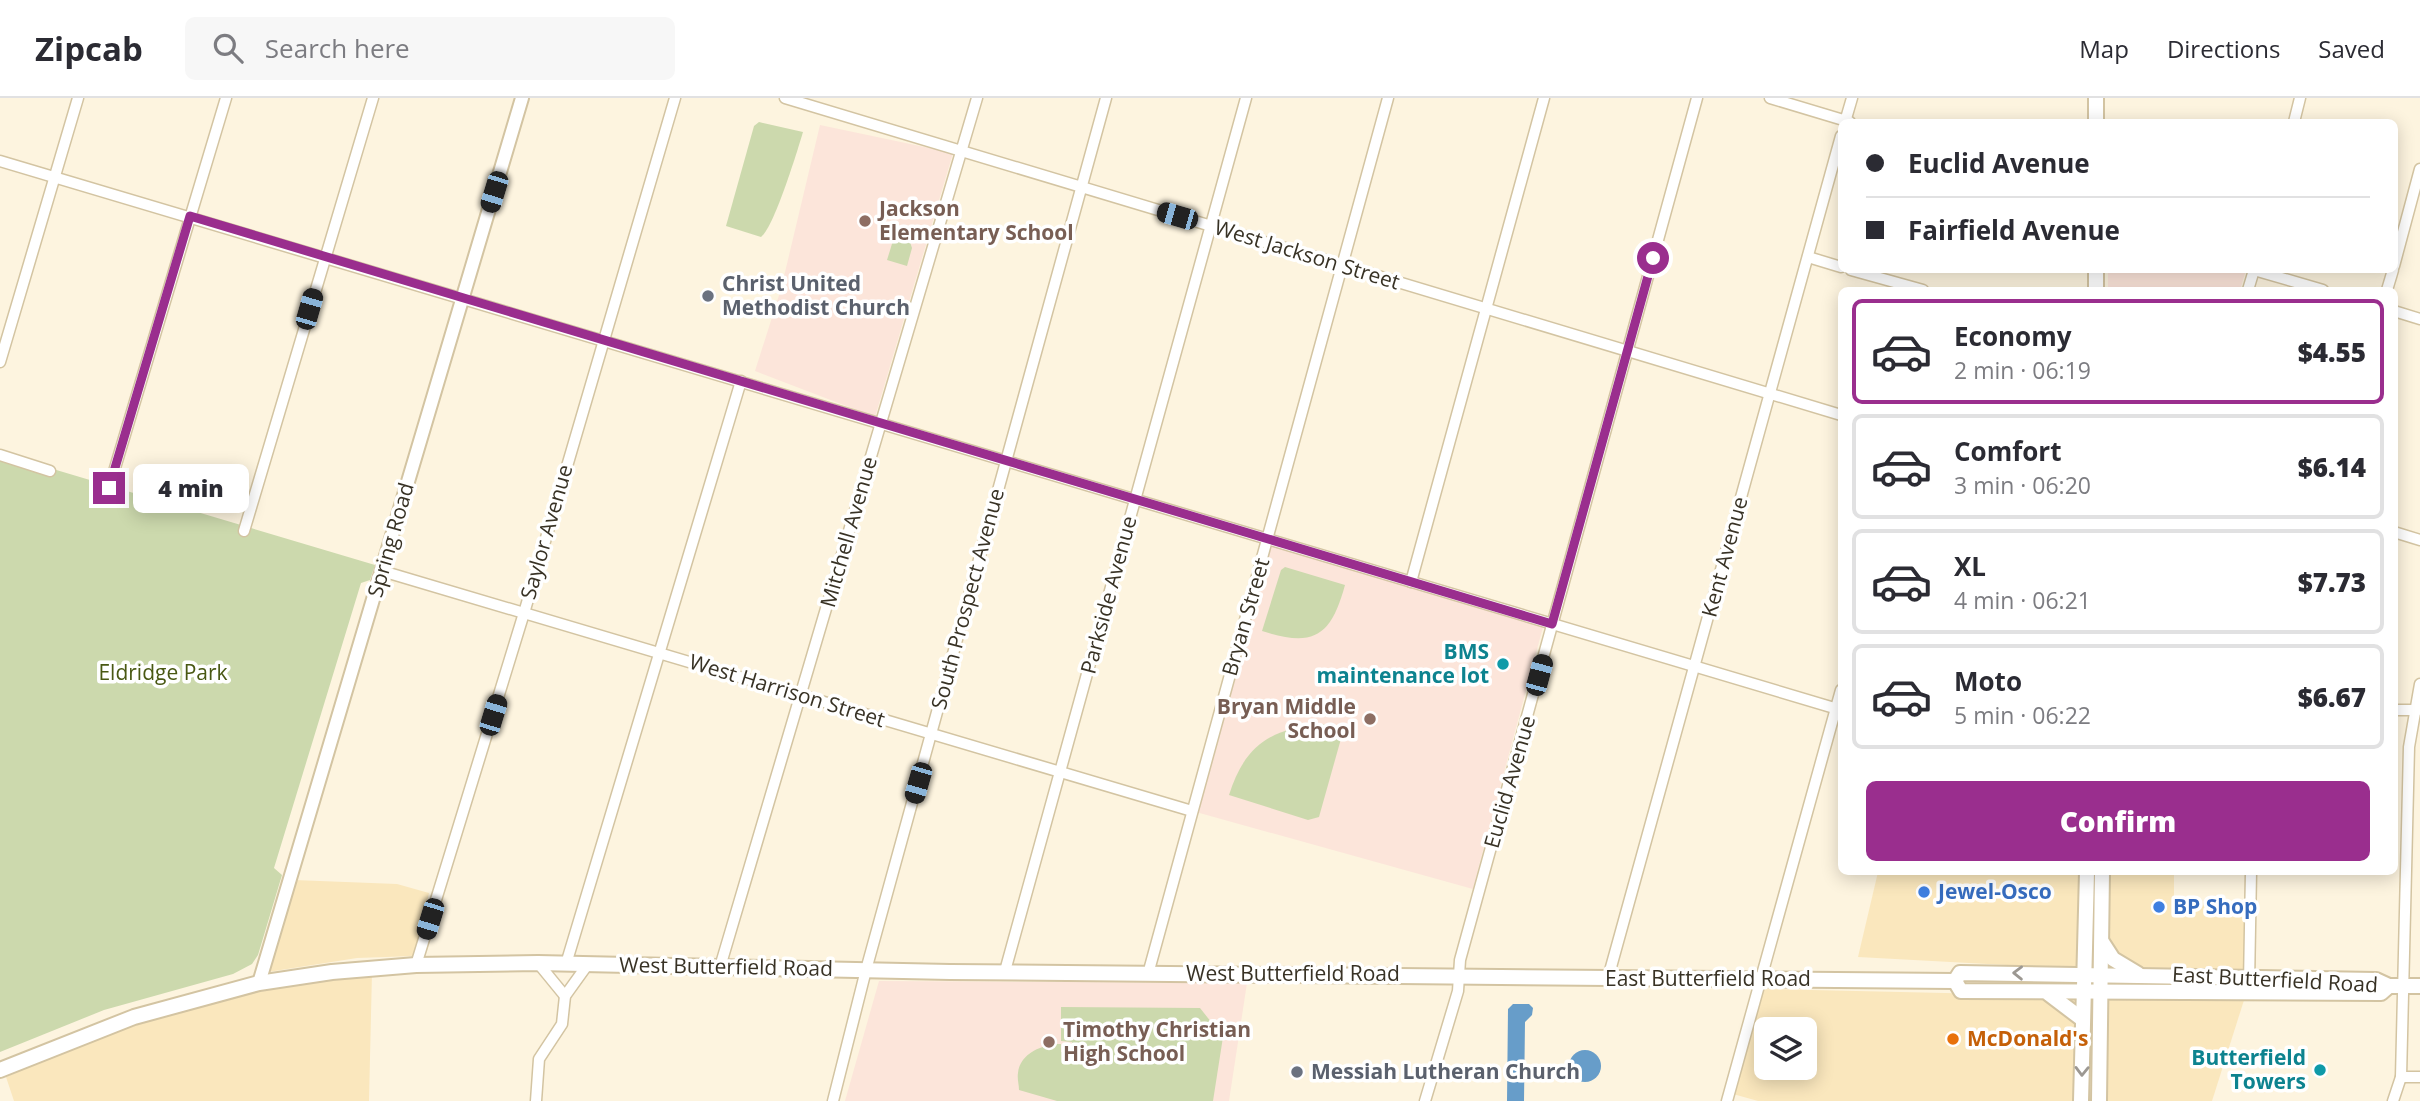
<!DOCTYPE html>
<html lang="en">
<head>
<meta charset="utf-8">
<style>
  body { margin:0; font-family:"Open Sans",sans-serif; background:#f7f7f7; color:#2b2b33; height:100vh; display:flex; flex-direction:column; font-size:26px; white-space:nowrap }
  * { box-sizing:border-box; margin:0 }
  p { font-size:23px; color:#7c7c81 }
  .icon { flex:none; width:38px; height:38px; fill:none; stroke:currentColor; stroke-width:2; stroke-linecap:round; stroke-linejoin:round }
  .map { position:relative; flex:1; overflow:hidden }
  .sheet { position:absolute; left:1838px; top:189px; width:560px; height:588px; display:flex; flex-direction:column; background:#fff; border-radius:10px; box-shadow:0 4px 18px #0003 }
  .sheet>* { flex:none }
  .top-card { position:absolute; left:1838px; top:21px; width:560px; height:154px; border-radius:10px; box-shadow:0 4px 18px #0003; display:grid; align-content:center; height:154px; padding:0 28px; background:#fff }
  .tools { position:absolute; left:1754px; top:919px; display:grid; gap:14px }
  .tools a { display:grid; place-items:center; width:63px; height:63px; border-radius:10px; background:#fff; box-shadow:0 4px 18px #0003; font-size:35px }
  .end { position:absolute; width:32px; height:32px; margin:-16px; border:9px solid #9a2e8e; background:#fff; box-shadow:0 0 0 4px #fff }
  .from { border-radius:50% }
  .bubble { position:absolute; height:49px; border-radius:10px; background:#fff; box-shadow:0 4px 18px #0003; font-size:23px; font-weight:800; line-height:49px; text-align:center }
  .car { position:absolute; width:21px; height:42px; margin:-21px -10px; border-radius:9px; box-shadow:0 0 5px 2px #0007; background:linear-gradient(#222 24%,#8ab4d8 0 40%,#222 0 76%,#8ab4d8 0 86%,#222 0) }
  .top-card b { display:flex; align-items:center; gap:24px; height:66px; font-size:26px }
  .top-card b+b { border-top:2px solid #e1e1e2 }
  .top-card i { width:18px; height:18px; background:#2b2b33 }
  ul { padding:12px 0 0; list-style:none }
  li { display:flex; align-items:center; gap:21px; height:105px; margin:0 14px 10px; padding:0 14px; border:4px solid #e1e1e2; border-radius:10px }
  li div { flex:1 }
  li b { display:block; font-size:26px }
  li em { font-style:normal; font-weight:800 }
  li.active { border-color:#9a2e8e }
  li>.icon { width:63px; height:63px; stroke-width:1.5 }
  .primary-button { display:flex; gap:14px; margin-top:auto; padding:14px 28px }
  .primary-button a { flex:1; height:80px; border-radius:10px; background:#9a2e8e; color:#fff; font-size:28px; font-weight:800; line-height:80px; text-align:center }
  header { display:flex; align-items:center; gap:42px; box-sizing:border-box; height:98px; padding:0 35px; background:#fff; border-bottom:2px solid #e1e1e2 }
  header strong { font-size:33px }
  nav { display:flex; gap:38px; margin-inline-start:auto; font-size:24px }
  .search { width:490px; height:63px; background:#f7f7f7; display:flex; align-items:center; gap:18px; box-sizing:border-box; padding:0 24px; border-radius:10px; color:#7c7c81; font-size:26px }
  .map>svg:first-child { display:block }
</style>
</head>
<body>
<header>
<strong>Zipcab</strong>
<div class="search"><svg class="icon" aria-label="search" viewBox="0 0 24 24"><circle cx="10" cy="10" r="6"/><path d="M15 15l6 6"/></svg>Search here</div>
<nav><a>Map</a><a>Directions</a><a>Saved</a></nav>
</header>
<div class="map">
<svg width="2420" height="1003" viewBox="0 0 2420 1003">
  <rect width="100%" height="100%" fill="#fdf4df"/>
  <!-- built -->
  <g fill="#fae7bd" fill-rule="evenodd">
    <polygon points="1878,774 2081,774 2079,871 1858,859"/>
    <polygon points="2107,774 2174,774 2174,805 2256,804 2256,875 2107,871"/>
    <polygon points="294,782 397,786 429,795 414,858 357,860 268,874"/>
    <polygon points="372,874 369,1003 14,1003 6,979 86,944 186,911 259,892"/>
    <path d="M 1763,891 L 2079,898 L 2079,1003 L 1758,1003 L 1733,996 ZM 1766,931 L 1804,931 L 1804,970 L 1766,970 Z"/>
    <polygon points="2245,899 2212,1003 2104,1003 2106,900"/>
  </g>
  <!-- education -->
  <g fill="#fce5da">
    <polygon points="820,27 953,55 875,319 755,273 781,191"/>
    <polygon points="2108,172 2246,172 2240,192 2108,192"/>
    <polygon points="1271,447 1543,529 1473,790 1480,793 1196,714"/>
    <polygon points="879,883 1247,885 1229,1003 845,1003"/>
  </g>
  <!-- green -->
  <g fill="#ccd9ad">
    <path d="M 759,24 L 803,34 C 797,54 774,129 761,139 L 726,128 L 754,28 Z"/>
    <polygon points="896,133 908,138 912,150 907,168 887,162"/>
    <polygon points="0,361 53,371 375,467 370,482 361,485 274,770 282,777 258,857 252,866 233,876 104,912 0,954"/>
    <path d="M 1285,469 L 1345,487 C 1331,538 1314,550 1262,533 L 1281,472 Z"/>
    <path d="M 1321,626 L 1344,630 L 1319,719 L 1308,722 L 1229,697 C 1245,647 1270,631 1321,626 Z"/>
    <path d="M 1061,909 L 1200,910 L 1223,939 L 1213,1003 L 1057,1003 L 1019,992 C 1019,986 1017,981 1018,975 C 1020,955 1043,946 1061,946 L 1061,954 L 1071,954 L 1072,944 L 1061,943 Z"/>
  </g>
  <!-- water -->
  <g fill="#679dc9">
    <polygon points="1513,906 1529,906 1533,910 1532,917 1525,924 1524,1003 1507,1003 1508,911"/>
    <circle cx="1585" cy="968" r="16"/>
  </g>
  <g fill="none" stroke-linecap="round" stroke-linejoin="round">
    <!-- minor casing -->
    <g stroke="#d3c4a2" stroke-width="13">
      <g id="minor">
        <polyline points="785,0 1841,317"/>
        <polyline points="1770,0 1850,24"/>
        <polyline points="1845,24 1852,0"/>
        <polyline points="2294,24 2300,0"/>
        <polyline points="0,63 1841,612"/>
        <polyline points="1808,159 1841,169"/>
        <polyline points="2394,168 2420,71"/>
        <polyline points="1851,172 1923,192"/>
        <polyline points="2254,172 2323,192"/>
        <polyline points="2248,192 2254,172"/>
        <polyline points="2387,192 2393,172"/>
        <polyline points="2394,213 2420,221"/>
        <polyline points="0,264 78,0"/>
        <polyline points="0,357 50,373"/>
        <polyline points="109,390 226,0"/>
        <polyline points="244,433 373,0"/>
        <polyline points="2394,434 2420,442"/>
        <polyline points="382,473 1192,713"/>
        <polyline points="1411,484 1544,0"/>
        <polyline points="2394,612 2418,612"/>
        <polyline points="538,865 565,898"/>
        <polyline points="566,866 741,283"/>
        <polyline points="416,867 524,515 675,0"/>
        <polyline points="720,869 977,0"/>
        <polyline points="1005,873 1246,0"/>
        <polyline points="1148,876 1388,0"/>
        <polyline points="1608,880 1841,38"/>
        <polyline points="2249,885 2251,774"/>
        <polyline points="2401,979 2420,979"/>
        <polyline points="536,1003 539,961 562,926 565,898 588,866"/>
        <polyline points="833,1003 866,872 1106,0"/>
        <polyline points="1425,1003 1458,893 1460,862 1697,0"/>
        <polyline points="1727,1003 1841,592"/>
        <polyline points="2393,1003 2401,979 2409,649 2420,586"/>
      </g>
    </g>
    <!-- tertiary casing -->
    <g stroke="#d3c4a2" stroke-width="16">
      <polyline id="tertiary" points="259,885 522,0"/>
    </g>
    <!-- secondary casing -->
    <g stroke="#d3c4a2" stroke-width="18">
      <g id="secondary">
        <polyline points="2096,24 2096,0"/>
        <polyline points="2096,172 2096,192"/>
        <polyline points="2102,844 2113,861 2138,876"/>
        <polyline points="1955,883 1960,875 2376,882 2389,888 2420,888"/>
        <polyline points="1955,883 1961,893 2381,895 2389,888"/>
        <polyline points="2049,896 2082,921"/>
        <polyline points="0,972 134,919 259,885 332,874 416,867 538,865 950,874 1955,883"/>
        <polyline points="2081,1003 2087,774"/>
        <polyline points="2099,1003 2102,774"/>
      </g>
    </g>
    <!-- minor -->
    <use href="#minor" stroke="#fff" stroke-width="10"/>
    <!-- tertiary -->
    <use href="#tertiary" stroke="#fff" stroke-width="12"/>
    <!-- secondary -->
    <use href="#secondary" stroke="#fff" stroke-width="14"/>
  </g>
  <!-- one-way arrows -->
  <defs><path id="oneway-chevron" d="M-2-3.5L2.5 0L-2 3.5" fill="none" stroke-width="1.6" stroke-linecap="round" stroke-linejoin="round" transform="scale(1.75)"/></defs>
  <g stroke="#9c9892">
    <use href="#oneway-chevron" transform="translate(2018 875) rotate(-179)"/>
    <use href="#oneway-chevron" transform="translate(2082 973) rotate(91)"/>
  </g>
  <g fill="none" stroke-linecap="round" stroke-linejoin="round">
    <!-- route -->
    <polyline stroke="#9a2e8e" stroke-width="9" points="109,390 190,118 1552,526 1653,160"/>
  </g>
  <!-- markers -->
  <g fill="#8d6e63" stroke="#fff" stroke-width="2.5">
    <circle cx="865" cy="123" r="7"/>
    <circle cx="1370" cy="621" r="7"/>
    <circle cx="1049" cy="944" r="7"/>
  </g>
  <g fill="#6b7280" stroke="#fff" stroke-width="2.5">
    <circle cx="708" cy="198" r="7"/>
    <circle cx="1297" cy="974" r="7"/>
  </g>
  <g fill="#0f9aa8" stroke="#fff" stroke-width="2.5">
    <circle cx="1503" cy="566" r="7"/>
    <circle cx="2320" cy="972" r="7"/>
  </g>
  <g fill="#3f7fe0" stroke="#fff" stroke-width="2.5">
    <circle cx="1924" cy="794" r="7"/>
    <circle cx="2159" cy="809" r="7"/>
  </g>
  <circle fill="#e8710a" stroke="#fff" stroke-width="2.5" cx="1953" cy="941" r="7"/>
  <g text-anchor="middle" stroke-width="7" stroke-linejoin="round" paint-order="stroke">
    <!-- education labels -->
    <g font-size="21" font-weight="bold" fill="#785e54" stroke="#fff" text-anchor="start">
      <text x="879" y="118">Jackson<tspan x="879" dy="24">Elementary School</tspan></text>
      <text x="1356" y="616" text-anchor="end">Bryan Middle<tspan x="1356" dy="24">School</tspan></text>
      <text x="1063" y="939">Timothy Christian<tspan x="1063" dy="24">High School</tspan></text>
    </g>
    <!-- street labels -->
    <g font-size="21" fill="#383225" stroke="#fff">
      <text transform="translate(1307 157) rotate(17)" y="7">West Jackson Street</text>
      <text transform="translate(547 434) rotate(-74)" y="7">Saylor Avenue</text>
      <text transform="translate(849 434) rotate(-74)" y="7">Mitchell Avenue</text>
      <text transform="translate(391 442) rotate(-74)" y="7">Spring Road</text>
      <text transform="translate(1725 459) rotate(-75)" y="7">Kent Avenue</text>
      <text transform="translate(1109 497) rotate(-75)" y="7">Parkside Avenue</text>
      <text transform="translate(968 501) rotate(-75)" y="7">South Prospect Avenue</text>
      <text transform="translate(1246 519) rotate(-74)" y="7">Bryan Street</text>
      <text transform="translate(787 593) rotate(17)" y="7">West Harrison Street</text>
      <text transform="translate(1510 684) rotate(-74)" y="7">Euclid Avenue</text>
      <text transform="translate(726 869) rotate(1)" y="7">West Butterfield Road</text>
      <text x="1293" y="883">West Butterfield Road</text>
      <text x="1708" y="888">East Butterfield Road</text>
      <text transform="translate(2275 882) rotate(3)" y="7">East Butterfield Road</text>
    </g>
    <!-- worship labels -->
    <g font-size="21" font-weight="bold" fill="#5b616d" stroke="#fff" text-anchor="start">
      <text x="722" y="193">Christ United<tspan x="722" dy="24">Methodist Church</tspan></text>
      <text x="1311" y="981">Messiah Lutheran Church</text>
    </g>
    <!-- culture labels -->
    <g font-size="21" font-weight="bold" fill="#0d838f" stroke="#fff" text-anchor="end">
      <text x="1489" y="561">BMS<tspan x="1489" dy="24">maintenance lot</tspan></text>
      <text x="2306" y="967">Butterfield<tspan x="2306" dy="24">Towers</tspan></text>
    </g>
    <!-- park labels -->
    <g font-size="21" fill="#495813" stroke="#fff">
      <text x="163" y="582">Eldridge Park</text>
    </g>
    <!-- shop labels -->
    <g font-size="21" font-weight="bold" fill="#366cbe" stroke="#fff" text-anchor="start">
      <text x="1938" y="801">Jewel-Osco</text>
      <text x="2173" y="816">BP Shop</text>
    </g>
    <!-- food labels -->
    <g font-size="21" font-weight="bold" fill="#c56008" stroke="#fff" text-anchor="start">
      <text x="1967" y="948">McDonald's</text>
    </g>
  </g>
</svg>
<div class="tools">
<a><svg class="icon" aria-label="layers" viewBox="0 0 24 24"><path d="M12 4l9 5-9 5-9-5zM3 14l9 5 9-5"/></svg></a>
</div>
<i class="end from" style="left:1653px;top:160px"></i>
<i class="end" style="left:109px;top:390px"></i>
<div class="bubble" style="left:133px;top:366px;width:116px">4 min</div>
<i class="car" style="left:494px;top:94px;rotate:197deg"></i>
<i class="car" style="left:1177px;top:118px;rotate:286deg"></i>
<i class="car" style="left:309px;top:211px;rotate:16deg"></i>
<i class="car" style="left:1539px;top:577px;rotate:15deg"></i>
<i class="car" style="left:493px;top:617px;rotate:17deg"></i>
<i class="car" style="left:918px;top:685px;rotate:196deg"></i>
<i class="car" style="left:430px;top:821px;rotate:197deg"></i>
<div class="top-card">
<b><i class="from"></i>Euclid Avenue</b>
<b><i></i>Fairfield Avenue</b>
</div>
<section class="sheet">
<ul>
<li class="active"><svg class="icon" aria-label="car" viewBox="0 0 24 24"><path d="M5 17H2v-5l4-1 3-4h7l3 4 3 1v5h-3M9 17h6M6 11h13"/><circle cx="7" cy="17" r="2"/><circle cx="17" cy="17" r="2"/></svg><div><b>Economy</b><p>2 min · 06:19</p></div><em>$4.55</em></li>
<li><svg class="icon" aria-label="car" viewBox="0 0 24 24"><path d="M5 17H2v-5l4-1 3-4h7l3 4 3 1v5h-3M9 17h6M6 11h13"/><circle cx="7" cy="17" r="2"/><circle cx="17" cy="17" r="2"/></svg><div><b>Comfort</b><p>3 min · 06:20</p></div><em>$6.14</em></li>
<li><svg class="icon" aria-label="car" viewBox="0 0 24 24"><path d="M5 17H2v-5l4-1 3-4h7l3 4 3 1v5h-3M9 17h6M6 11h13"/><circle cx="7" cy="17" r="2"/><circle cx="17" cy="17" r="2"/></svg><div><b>XL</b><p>4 min · 06:21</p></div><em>$7.73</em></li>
<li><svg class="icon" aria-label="car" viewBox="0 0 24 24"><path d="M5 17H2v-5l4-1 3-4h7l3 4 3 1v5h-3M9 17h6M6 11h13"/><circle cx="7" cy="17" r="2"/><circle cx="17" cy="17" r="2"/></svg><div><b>Moto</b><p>5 min · 06:22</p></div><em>$6.67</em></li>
</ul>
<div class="primary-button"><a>Confirm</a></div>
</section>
</div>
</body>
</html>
